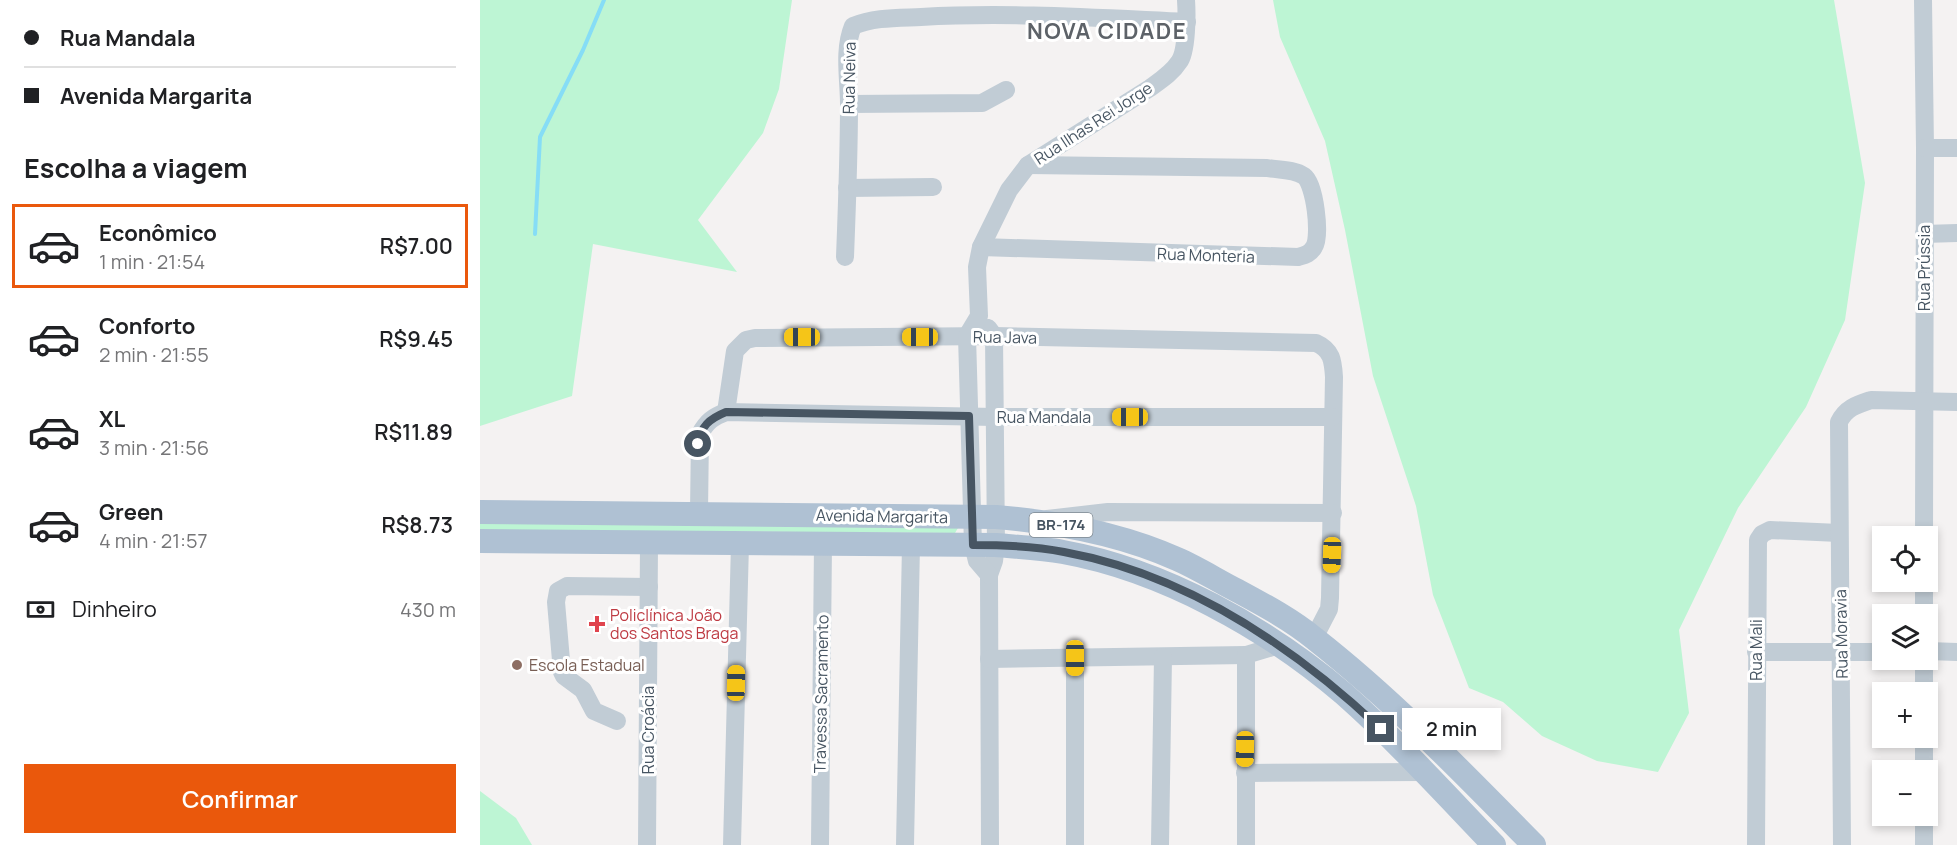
<!DOCTYPE html>
<html lang="pt">
<head>
<meta charset="utf-8">
<style>
  body { margin:0; font-family:Manrope,sans-serif; background:#f6f6f6; color:#202124; height:100vh; display:flex; flex-direction:column; font-size:22px; white-space:nowrap }
  * { box-sizing:border-box; margin:0 }
  p { font-size:20px; color:#757577 }
  .icon { flex:none; width:33px; height:33px; fill:none; stroke:currentColor; stroke-width:2; stroke-linecap:round; stroke-linejoin:round }
  .map { position:relative; flex:1; overflow:hidden }
  .side { display:flex; flex-direction:column; background:#fff; width:480px }
  .side>* { flex:none }
  .hud { display:grid; align-content:center; height:132px; padding:0 24px; background:#fff }
  .fabs { position:absolute; left:1392px; top:526px; display:grid; gap:12px }
  .fabs a { display:grid; place-items:center; width:66px; height:66px; border-radius:0px; background:#fff; box-shadow:0 3px 9px #0003; font-size:30px }
  .end { position:absolute; width:27px; height:27px; margin:-14px; border:8px solid #475562; background:#fff; box-shadow:0 0 0 3px #fff }
  .from { border-radius:50% }
  .bubble { position:absolute; height:42px; border-radius:0px; background:#fff; box-shadow:0 3px 9px #0003; font-size:20px; font-weight:600; line-height:42px; text-align:center }
  .car { position:absolute; width:18px; height:36px; margin:-18px -9px; border-radius:8px; box-shadow:0 0 4px 2px #0007; background:linear-gradient(#f5c518 24%,#345 0 40%,#f5c518 0 76%,#345 0 86%,#f5c518 0) }
  .hud b { display:flex; align-items:center; gap:21px; height:57px; font-size:22px }
  .hud b+b { border-top:2px solid #e0e0e0 }
  .hud i { width:15px; height:15px; background:#202124 }
  ul { padding:0; list-style:none }
  li { display:flex; align-items:center; gap:18px; height:84px; margin:0 12px 9px; padding:0 12px; border:3px solid transparent; border-radius:0px }
  li div { flex:1 }
  li b { display:block; font-size:22px }
  li em { font-style:normal; font-weight:600 }
  li.on { border-color:#ea580c }
  li>.icon { width:54px; height:54px; stroke-width:1.5 }
  h2 { padding:0 24px; font-size:27px; line-height:72px }
  .pay { display:flex; align-items:center; gap:15px; height:66px; padding:0 24px; font-size:22px }
  .pay p { margin-inline-start:auto }
  .action { display:flex; gap:12px; margin-top:auto; padding:12px 24px }
  .action a { flex:1; height:69px; border-radius:0px; background:#ea580c; color:#fff; font-size:24px; font-weight:600; line-height:69px; text-align:center }
  main { display:flex; flex:1; min-height:0 }
  .map>svg:first-child { display:block }
</style>
</head>
<body>
<main>
<section class="side">
<div class="hud">
<b><i class="from"></i>Rua Mandala</b>
<b><i></i>Avenida Margarita</b>
</div>
<h2>Escolha a viagem</h2>
<ul>
<li class="on"><svg class="icon" aria-label="car" viewBox="0 0 24 24"><path d="M5 17H2v-5l4-1 3-4h7l3 4 3 1v5h-3M9 17h6M6 11h13"/><circle cx="7" cy="17" r="2"/><circle cx="17" cy="17" r="2"/></svg><div><b>Econômico</b><p>1 min · 21:54</p></div><em>R$7.00</em></li>
<li><svg class="icon" aria-label="car" viewBox="0 0 24 24"><path d="M5 17H2v-5l4-1 3-4h7l3 4 3 1v5h-3M9 17h6M6 11h13"/><circle cx="7" cy="17" r="2"/><circle cx="17" cy="17" r="2"/></svg><div><b>Conforto</b><p>2 min · 21:55</p></div><em>R$9.45</em></li>
<li><svg class="icon" aria-label="car" viewBox="0 0 24 24"><path d="M5 17H2v-5l4-1 3-4h7l3 4 3 1v5h-3M9 17h6M6 11h13"/><circle cx="7" cy="17" r="2"/><circle cx="17" cy="17" r="2"/></svg><div><b>XL</b><p>3 min · 21:56</p></div><em>R$11.89</em></li>
<li><svg class="icon" aria-label="car" viewBox="0 0 24 24"><path d="M5 17H2v-5l4-1 3-4h7l3 4 3 1v5h-3M9 17h6M6 11h13"/><circle cx="7" cy="17" r="2"/><circle cx="17" cy="17" r="2"/></svg><div><b>Green</b><p>4 min · 21:57</p></div><em>R$8.73</em></li>
</ul>
<div class="pay"><svg class="icon" aria-label="cash" viewBox="0 0 24 24"><path d="M3 7h18v10H3z"/><circle cx="12" cy="12" r="2"/></svg>Dinheiro<p>430 m</p></div>
<div class="action"><a>Confirmar</a></div>
</section>
<div class="map">
<svg width="1477" height="845" viewBox="0 0 1477 845">
  <rect width="100%" height="100%" fill="#f4f2f2"/>
  <!-- green -->
  <g fill="#bdf5d4">
    <polygon points="0,0 312,0 299,89 283,133 218,220 257,272 113,244 92,396 0,426"/>
    <polygon points="793,0 1354,0 1385,183 1365,320 1326,407 1258,508 1199,630 1209,713 1178,772 1117,761 1062,736 1023,702 989,688 953,595 936,506 893,376 865,230 845,141 800,37"/>
    <polygon points="0,518 478,528 475,533 0,530"/>
    <polygon points="0,791 36,818 52,845 0,845"/>
  </g>
  <g fill="none" stroke-linecap="round" stroke-linejoin="round">
    <!-- stream -->
    <polyline stroke="#86ddf6" stroke-width="4" points="55,234 60,137 103,50 124,0"/>
    <!-- minor -->
    <g stroke="#c1ccd5" stroke-width="18">
      <polyline points="1443,0 1445,148 1444,537"/>
      <polyline points="369,104 502,103 526,90"/>
      <polyline points="1445,148 1477,148"/>
      <polyline points="367,188 453,187"/>
      <polyline points="1444,234 1477,233"/>
      <path d="M 501,247 L 818,257 C 825,255 830,254 834,247 C 841,236 835,184 824,176 C 814,169 798,170 787,168 L 548,165"/>
      <path d="M 365,257 C 367,206 369,155 369,104 C 369,79 363,50 373,26 C 394,17 418,18 441,17 C 529,12 618,18 707,22"/>
      <polyline points="508,328 514,336 516,545 514,561 509,575 510,845"/>
      <path d="M 246,412 L 255,351 L 266,340 L 275,338 L 514,336 L 836,343 C 852,350 853,361 854,377 L 850,598 L 849,609 L 834,638"/>
      <path d="M 219,513 L 220,434 C 227,421 233,417 246,412 L 515,417 L 852,417"/>
      <polyline points="567,519 628,512 853,513"/>
      <path d="M 509,575 L 497,561 L 493,545 L 487,336 L 499,316 L 497,267 L 501,247 L 529,190 L 548,165 L 670,88 C 681,80 692,73 699,62 C 707,52 707,14 706,0"/>
      <polyline points="1444,582 1444,615"/>
      <polyline points="1448,651 1477,652"/>
      <polyline points="1276,652 1402,652"/>
      <polyline points="595,658 595,845"/>
      <polyline points="509,659 766,655"/>
      <polyline points="1444,693 1444,660"/>
      <polyline points="137,721 114,711 103,690 84,676 82,672 76,602 78,591 87,586 169,587"/>
      <polyline points="1444,771 1444,738"/>
      <polyline points="765,773 943,772"/>
      <polyline points="167,845 169,543"/>
      <polyline points="252,845 260,544"/>
      <polyline points="340,845 343,544"/>
      <polyline points="425,845 431,545"/>
      <polyline points="680,845 683,657"/>
      <polyline points="766,845 766,655 799,645"/>
      <polyline points="1276,845 1278,540 1282,534 1290,530 1359,533"/>
      <path d="M 1362,845 L 1359,422 C 1366,408 1376,405 1391,400 L 1477,402"/>
      <polyline points="1444,845 1444,816"/>
    </g>
    <!-- major -->
    <g stroke="#afc1d3" stroke-width="24">
      <path d="M 0,512 L 516,517 C 577,522 641,534 697,559 C 718,568 738,581 758,591 C 784,605 812,620 835,639 C 914,701 984,774 1054,845"/>
      <path d="M 0,541 L 516,545 C 538,547 561,548 583,552 C 683,570 787,628 864,694 C 917,741 965,794 1014,845"/>
    </g>
  </g>
  <g fill="none" stroke-linecap="round" stroke-linejoin="round">
    <!-- route -->
    <path stroke="#475562" stroke-width="8" d="M 218,444 C 221,426 229,419 246,412 L 489,416 L 493,545 C 523,545 554,546 584,552 C 705,574 813,646 901,729"/>
  </g>
  <!-- markers -->
  <path fill="#e0444e" stroke="#fff" stroke-width="2" d="M114 615h6v6h6v6h-6v6h-6v-6h-6v-6h6z"/>
  <circle fill="#8d6e63" stroke="#fff" stroke-width="2" cx="37" cy="665" r="6"/>
  <g text-anchor="middle" stroke-width="6" stroke-linejoin="round" paint-order="stroke">
    <!-- shield labels -->
    <rect fill="#fff" stroke="#7e8891" stroke-width="1.5" x="549.5" y="513" width="63" height="24" rx="4.5"/>
    <g font-size="15" font-weight="bold" fill="#475562">
      <text x="581" y="530">BR-174</text>
    </g>
    <!-- street labels -->
    <g font-size="16" fill="#475562" stroke="#fff">
      <text transform="translate(369 78) rotate(-89)" y="6">Rua Neiva</text>
      <text transform="translate(613 123) rotate(-33)" y="6">Rua Ilhas Rei Jorge</text>
      <text transform="translate(726 255) rotate(2)" y="6">Rua Monteria</text>
      <text transform="translate(1444 268) rotate(-90)" y="6">Rua Prússia</text>
      <text transform="translate(525 337) rotate(1)" y="6">Rua Java</text>
      <text x="564" y="423">Rua Mandala</text>
      <text transform="translate(402 516) rotate(1)" y="6">Avenida Margarita</text>
      <text transform="translate(1361 634) rotate(-91)" y="6">Rua Moravia</text>
      <text transform="translate(1276 650) rotate(-90)" y="6">Rua Mali</text>
      <text transform="translate(341 694) rotate(-89)" y="6">Travessa Sacramento</text>
      <text transform="translate(168 730) rotate(-90)" y="6">Rua Croácia</text>
    </g>
    <!-- health labels -->
    <g font-size="16" fill="#be3a42" stroke="#fff" text-anchor="start">
      <text x="130" y="621">Policlínica João<tspan x="130" dy="18">dos Santos Braga</tspan></text>
    </g>
    <!-- education labels -->
    <g font-size="16" fill="#785e54" stroke="#fff" text-anchor="start">
      <text x="49" y="671">Escola Estadual</text>
    </g>
    <!-- district labels -->
    <g font-size="22" font-weight="bold" letter-spacing="1.5" fill="#5d6268" stroke="#fff">
      <text x="627" y="39">NOVA CIDADE</text>
    </g>
  </g>
</svg>
<div class="fabs">
<a><svg class="icon" aria-label="locate" viewBox="0 0 24 24"><circle cx="12" cy="12" r="6"/><path d="M12 2v4M12 18v4M2 12h4M18 12h4"/></svg></a>
<a><svg class="icon" aria-label="layers" viewBox="0 0 24 24"><path d="M12 4l9 5-9 5-9-5zM3 14l9 5 9-5"/></svg></a>
<a>+</a>
<a>−</a>
</div>
<i class="end from" style="left:218px;top:444px"></i>
<i class="end" style="left:901px;top:729px"></i>
<div class="bubble" style="left:922px;top:708px;width:99px">2 min</div>
<i class="car" style="left:322px;top:337px;rotate:270deg"></i>
<i class="car" style="left:440px;top:337px;rotate:270deg"></i>
<i class="car" style="left:650px;top:417px;rotate:270deg"></i>
<i class="car" style="left:852px;top:555px;rotate:182deg"></i>
<i class="car" style="left:595px;top:658px;rotate:180deg"></i>
<i class="car" style="left:256px;top:683px;rotate:1deg"></i>
<i class="car" style="left:765px;top:749px;rotate:181deg"></i>
</div>
</main>
</body>
</html>
